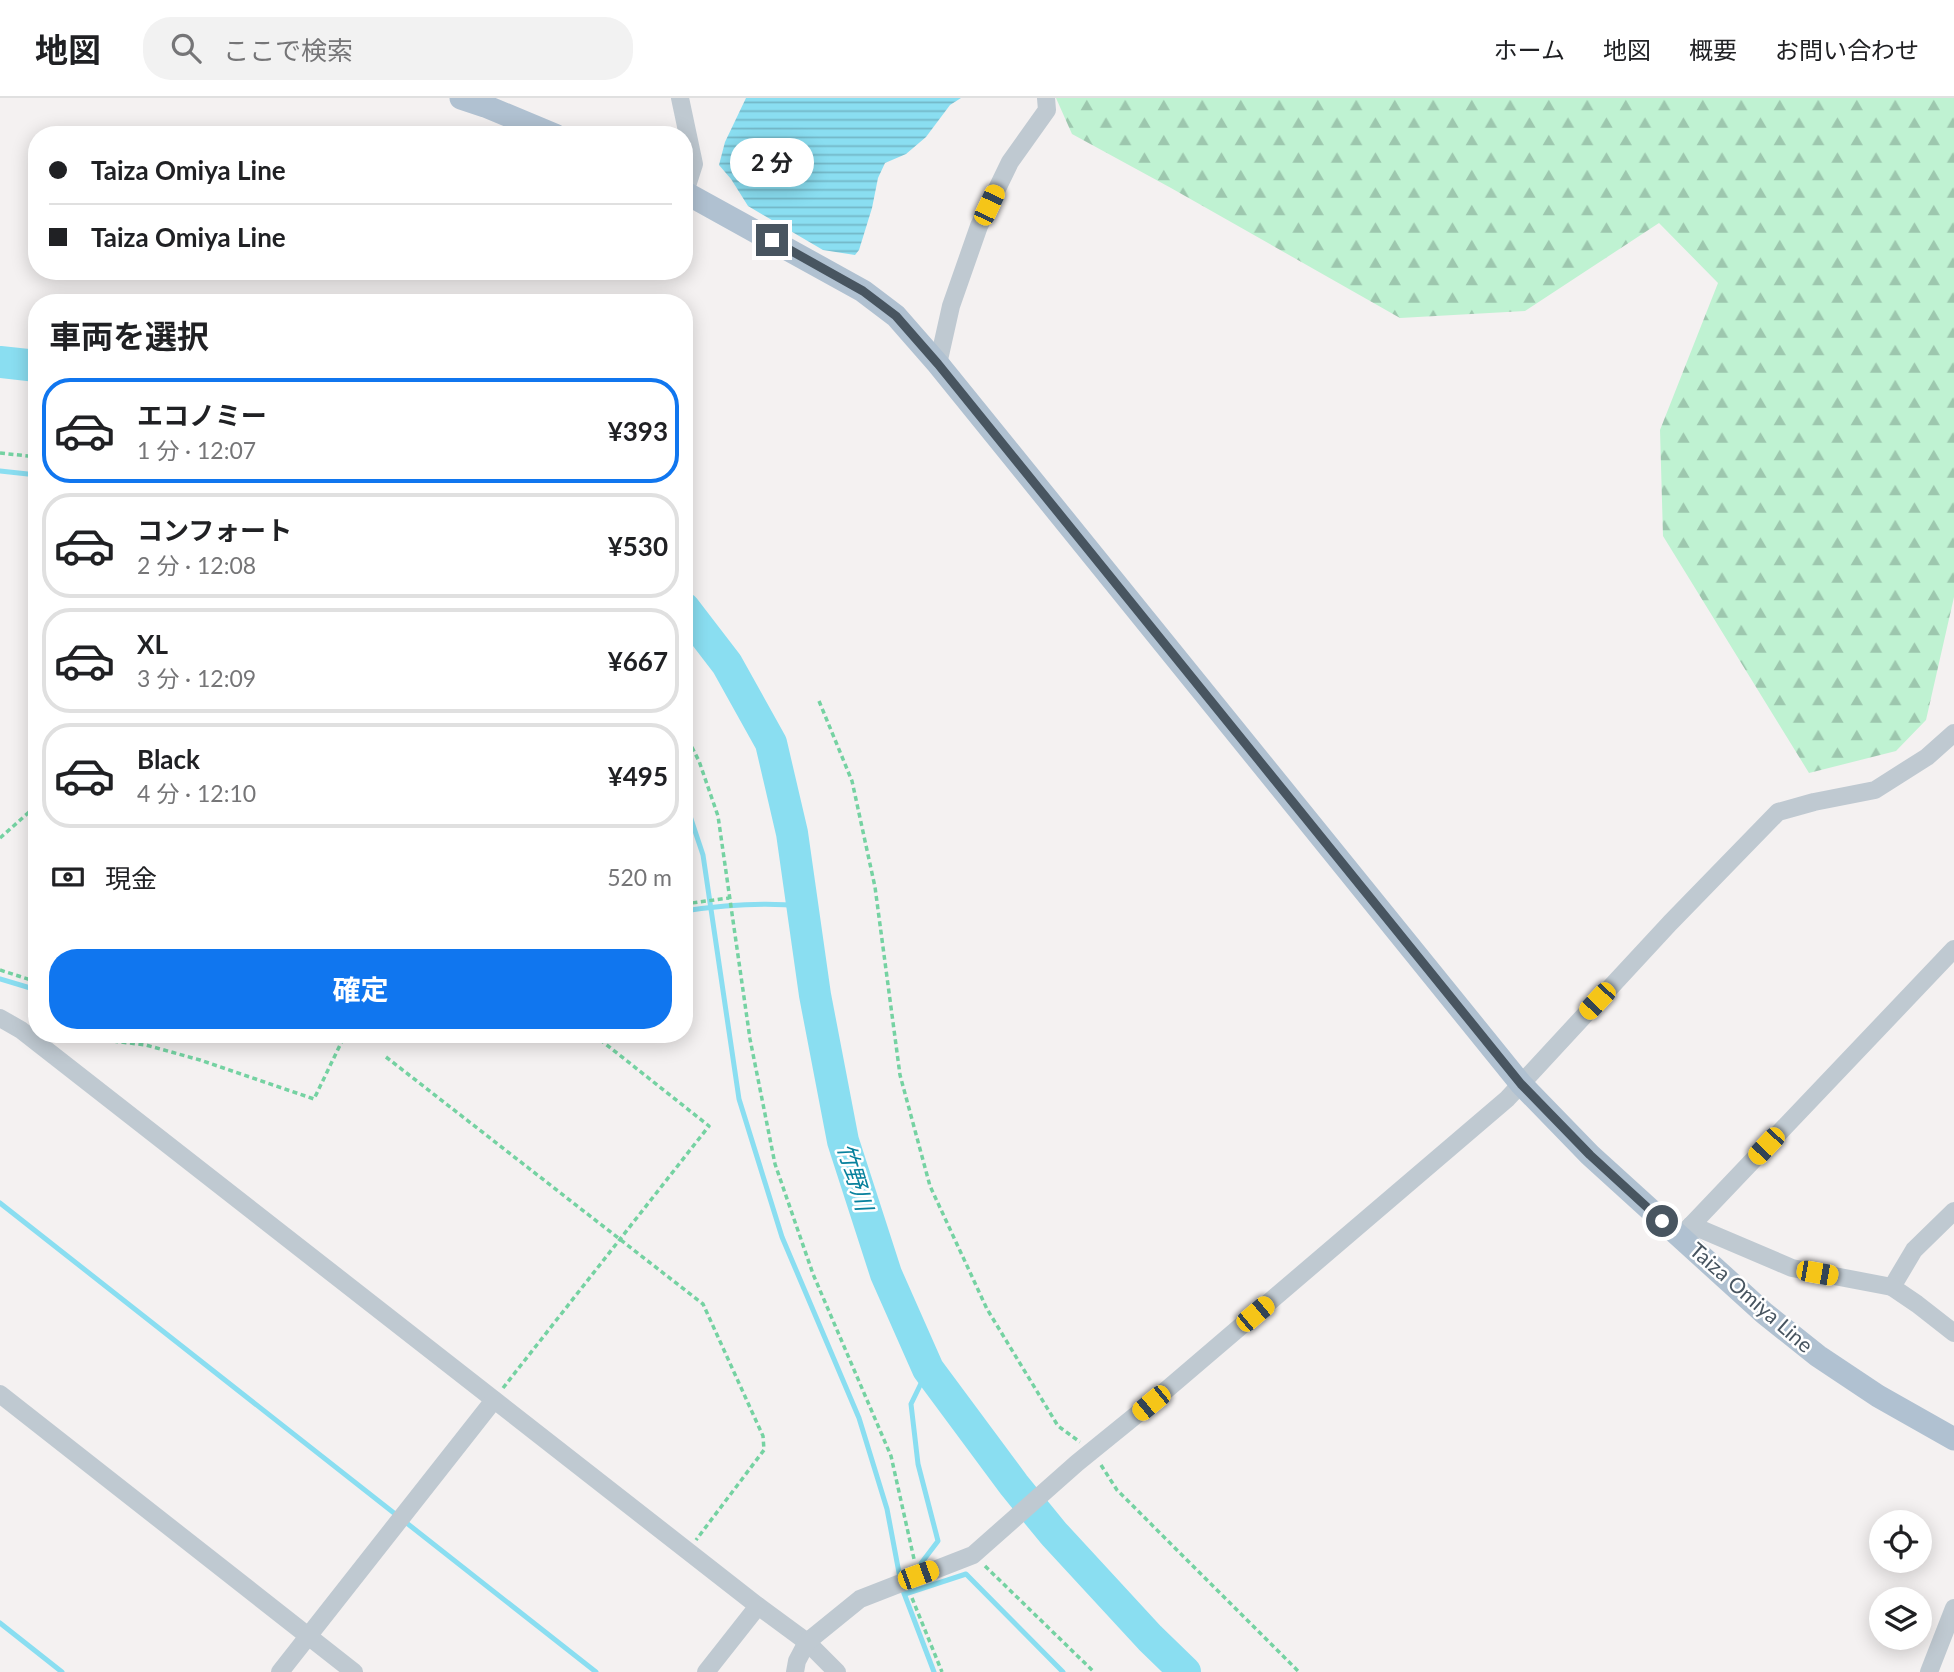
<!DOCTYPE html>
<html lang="ja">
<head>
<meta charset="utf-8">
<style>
  body { margin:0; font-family:Lato,"Noto Sans JP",sans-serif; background:#f2f2f2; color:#202124; height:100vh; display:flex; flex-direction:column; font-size:26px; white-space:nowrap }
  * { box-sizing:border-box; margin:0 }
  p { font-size:23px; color:#757577 }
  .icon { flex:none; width:38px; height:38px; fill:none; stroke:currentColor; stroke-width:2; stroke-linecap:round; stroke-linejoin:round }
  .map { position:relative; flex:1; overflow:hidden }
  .sheet { position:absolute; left:28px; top:196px; width:665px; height:749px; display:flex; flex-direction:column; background:#fff; border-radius:28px; box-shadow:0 4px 18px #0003 }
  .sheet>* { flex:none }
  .guide { position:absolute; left:28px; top:28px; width:665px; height:154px; border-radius:28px; box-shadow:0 4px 18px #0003; display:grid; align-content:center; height:154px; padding:0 21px; background:#fff }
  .controls { position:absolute; left:1869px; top:1412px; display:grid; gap:14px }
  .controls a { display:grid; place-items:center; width:63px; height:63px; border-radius:50%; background:#fff; box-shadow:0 4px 18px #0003; font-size:35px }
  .end { position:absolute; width:32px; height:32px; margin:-16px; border:9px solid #485560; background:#fff; box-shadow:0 0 0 4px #fff }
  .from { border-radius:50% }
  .bubble { position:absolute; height:49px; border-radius:24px; background:#fff; box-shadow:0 4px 18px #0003; font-size:23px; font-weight:700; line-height:49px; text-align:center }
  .car { position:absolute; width:21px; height:42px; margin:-21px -10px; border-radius:9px; box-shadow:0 0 5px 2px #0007; background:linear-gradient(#f5c518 24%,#345 0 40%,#f5c518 0 76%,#345 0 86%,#f5c518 0) }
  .guide b { display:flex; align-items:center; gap:24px; height:66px; font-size:26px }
  .guide b+b { border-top:2px solid #e0e0e0 }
  .guide i { width:18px; height:18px; background:#202124 }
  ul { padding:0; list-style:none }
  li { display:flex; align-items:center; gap:21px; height:105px; margin:0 14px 10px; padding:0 7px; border:4px solid #e0e0e0; border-radius:28px }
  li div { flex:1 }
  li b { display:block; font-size:26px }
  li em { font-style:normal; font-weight:700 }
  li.active { border-color:#1076ef }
  li>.icon { width:63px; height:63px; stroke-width:1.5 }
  h2 { padding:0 21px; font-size:32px; line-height:84px }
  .pay { display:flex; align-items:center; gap:18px; height:77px; padding:0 21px; font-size:26px }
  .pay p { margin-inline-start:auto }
  .cta { display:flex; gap:14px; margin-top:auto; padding:14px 21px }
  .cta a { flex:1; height:80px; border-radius:28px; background:#1076ef; color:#fff; font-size:28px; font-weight:700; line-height:80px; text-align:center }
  header { display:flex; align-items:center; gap:42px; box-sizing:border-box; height:98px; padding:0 35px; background:#fff; border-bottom:2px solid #e0e0e0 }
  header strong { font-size:33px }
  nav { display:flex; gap:38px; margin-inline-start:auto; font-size:24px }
  .search { width:490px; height:63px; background:#f2f2f2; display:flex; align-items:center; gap:18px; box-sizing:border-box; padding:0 24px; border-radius:28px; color:#757577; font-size:26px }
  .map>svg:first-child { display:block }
</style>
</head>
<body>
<header>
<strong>地図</strong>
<div class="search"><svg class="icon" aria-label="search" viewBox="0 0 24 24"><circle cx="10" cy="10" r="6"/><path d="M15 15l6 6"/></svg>ここで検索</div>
<nav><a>ホーム</a><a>地図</a><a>概要</a><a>お問い合わせ</a></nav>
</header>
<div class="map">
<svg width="1954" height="1574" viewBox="0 0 1954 1574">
  <defs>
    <pattern id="forest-firs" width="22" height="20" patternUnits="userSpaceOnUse" patternTransform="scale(1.75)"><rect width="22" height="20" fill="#bff2d2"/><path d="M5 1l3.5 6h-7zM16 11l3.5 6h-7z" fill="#9dc7ae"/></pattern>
    <pattern id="water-rules" width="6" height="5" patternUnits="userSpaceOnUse" patternTransform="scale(1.75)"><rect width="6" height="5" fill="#8adef1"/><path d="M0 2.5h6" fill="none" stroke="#73b7c7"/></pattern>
  </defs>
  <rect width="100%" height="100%" fill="#f4f1f1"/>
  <!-- forest -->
  <polygon fill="url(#forest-firs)" points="1056,0 1954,0 1954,499 1926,622 1896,653 1809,675 1663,438 1660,332 1718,185 1659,125 1525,213 1400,220 1171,90 1072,36"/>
  <!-- water -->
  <polygon fill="url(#water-rules)" points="746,0 961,0 950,7 926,39 906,56 885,65 878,80 872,110 859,152 855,157 823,152 748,108 731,81 719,67 725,44"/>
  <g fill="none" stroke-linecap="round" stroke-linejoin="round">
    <!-- stream -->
    <g stroke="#8adef1" stroke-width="5">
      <polyline points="0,373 37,377"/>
      <polyline points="684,700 703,757 739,1001 782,1139 859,1320 887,1411 900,1480"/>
      <path d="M 684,813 C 723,807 763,804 803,808"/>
      <polyline points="0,881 37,892"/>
      <polyline points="0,1105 596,1574"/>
      <polyline points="916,1472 938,1443 918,1366 911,1306 928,1271"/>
      <polyline points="904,1489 902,1490 934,1574"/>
      <polyline points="905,1496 966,1476 1063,1574"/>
      <polyline points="0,1525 62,1574"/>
    </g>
    <!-- river -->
    <g stroke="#8adef1" stroke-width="32">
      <polyline points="0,264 37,268"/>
      <polyline points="684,510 727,566 771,645 792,735 815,897 843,1043 886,1176 928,1271 1014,1387 1054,1436 1150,1540 1185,1574"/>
    </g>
    <!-- path -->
    <g stroke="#75d2a2" stroke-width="3.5" stroke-dasharray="5 3.5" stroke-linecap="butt">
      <polyline points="0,355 37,359"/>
      <polyline points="819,603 852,683 875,789 900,977 930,1088 987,1211 1058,1328 1080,1344"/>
      <polyline points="684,634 699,663 718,718 750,941 775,1066 813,1176 891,1358 914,1461"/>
      <polyline points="0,740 37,707"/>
      <polyline points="684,806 729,800"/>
      <polyline points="0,872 37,884"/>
      <polyline points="54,936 146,947 200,962 314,1001 342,943"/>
      <polyline points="386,959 703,1206 763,1338 764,1352 696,1442"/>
      <polyline points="503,1290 709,1028 593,936"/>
      <polyline points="1101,1367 1117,1392 1299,1574"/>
      <polyline points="985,1468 1094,1574"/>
      <polyline points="912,1500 942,1574"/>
    </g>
    <!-- minor -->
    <g stroke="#bfc9d1" stroke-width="18">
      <polyline points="680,0 694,66 685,94"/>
      <polyline points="938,266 951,208 979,128 1010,64 1047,12 1046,0"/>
      <polyline points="0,920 21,932 758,1508 807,1544 837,1574"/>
      <polyline points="1954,1113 1914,1152 1892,1189 1917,1206 1954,1235"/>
      <polyline points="1691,1127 1792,1170 1892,1189"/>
      <polyline points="1680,1139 1954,851"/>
      <polyline points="0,1296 354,1574"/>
      <polyline points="280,1574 494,1302"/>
      <polyline points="706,1574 758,1508"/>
      <polyline points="795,1574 797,1563 807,1544 860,1501 973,1457 1077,1365 1151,1305 1507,1001 1670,825 1778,714 1814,704 1875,692 1927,659 1954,635"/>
      <polyline points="1929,1574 1954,1510"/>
    </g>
    <!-- major -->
    <g stroke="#b0c1d1" stroke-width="23">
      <polyline points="461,0 485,8 555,37"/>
      <polyline points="684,94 863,193 896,218 938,266 1521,986 1590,1057 1764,1215 1818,1258 1878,1298 1954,1341"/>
    </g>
  </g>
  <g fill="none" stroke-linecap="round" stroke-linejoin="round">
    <!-- route -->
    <polyline stroke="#485560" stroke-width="9" points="772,142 863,193 896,218 938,266 1521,986 1590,1057 1662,1123"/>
  </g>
  <g text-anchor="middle" stroke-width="5" stroke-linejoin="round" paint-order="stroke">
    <!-- street labels -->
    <g font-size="21" fill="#485560" stroke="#fff">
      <text transform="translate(1751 1200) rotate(41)" y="7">Taiza Omiya Line</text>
    </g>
    <!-- water labels -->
    <g font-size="23" font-style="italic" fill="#07819d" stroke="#fff">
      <text transform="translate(855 1079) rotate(73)" y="8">竹野川</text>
    </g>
  </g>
</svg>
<div class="controls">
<a><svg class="icon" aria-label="locate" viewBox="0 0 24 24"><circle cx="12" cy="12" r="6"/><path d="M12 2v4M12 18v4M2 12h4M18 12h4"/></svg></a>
<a><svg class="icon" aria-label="layers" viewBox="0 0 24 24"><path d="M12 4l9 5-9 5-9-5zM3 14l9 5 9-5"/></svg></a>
</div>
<i class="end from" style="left:1662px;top:1123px"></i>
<i class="end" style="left:772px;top:142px"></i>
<div class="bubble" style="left:730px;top:40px;width:84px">2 分</div>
<i class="car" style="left:989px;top:107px;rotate:25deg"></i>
<i class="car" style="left:1597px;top:903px;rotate:223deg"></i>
<i class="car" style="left:1766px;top:1048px;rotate:223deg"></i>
<i class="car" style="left:1817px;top:1175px;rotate:100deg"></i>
<i class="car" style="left:1255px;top:1216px;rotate:50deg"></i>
<i class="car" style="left:1151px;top:1305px;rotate:231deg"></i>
<i class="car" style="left:918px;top:1477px;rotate:70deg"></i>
<div class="guide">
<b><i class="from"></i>Taiza Omiya Line</b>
<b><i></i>Taiza Omiya Line</b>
</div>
<section class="sheet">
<h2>車両を選択</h2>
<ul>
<li class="active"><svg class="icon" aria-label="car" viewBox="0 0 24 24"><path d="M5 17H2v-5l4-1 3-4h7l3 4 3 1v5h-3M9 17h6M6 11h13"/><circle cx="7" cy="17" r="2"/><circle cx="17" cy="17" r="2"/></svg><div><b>エコノミー</b><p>1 分 · 12:07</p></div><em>¥393</em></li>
<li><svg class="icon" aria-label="car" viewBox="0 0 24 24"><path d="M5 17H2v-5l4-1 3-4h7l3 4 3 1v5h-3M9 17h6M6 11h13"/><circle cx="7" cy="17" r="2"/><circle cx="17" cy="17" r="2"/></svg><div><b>コンフォート</b><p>2 分 · 12:08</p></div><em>¥530</em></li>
<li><svg class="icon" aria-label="car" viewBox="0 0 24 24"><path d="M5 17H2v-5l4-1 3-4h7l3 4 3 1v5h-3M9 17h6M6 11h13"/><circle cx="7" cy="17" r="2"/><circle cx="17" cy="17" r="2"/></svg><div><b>XL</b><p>3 分 · 12:09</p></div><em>¥667</em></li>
<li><svg class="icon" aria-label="car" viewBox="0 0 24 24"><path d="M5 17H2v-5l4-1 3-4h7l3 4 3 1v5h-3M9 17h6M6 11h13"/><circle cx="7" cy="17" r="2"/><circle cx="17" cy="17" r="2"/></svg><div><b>Black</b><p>4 分 · 12:10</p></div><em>¥495</em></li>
</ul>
<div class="pay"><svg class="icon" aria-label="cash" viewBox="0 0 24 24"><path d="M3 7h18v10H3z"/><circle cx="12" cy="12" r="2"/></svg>現金<p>520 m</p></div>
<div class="cta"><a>確定</a></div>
</section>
</div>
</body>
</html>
